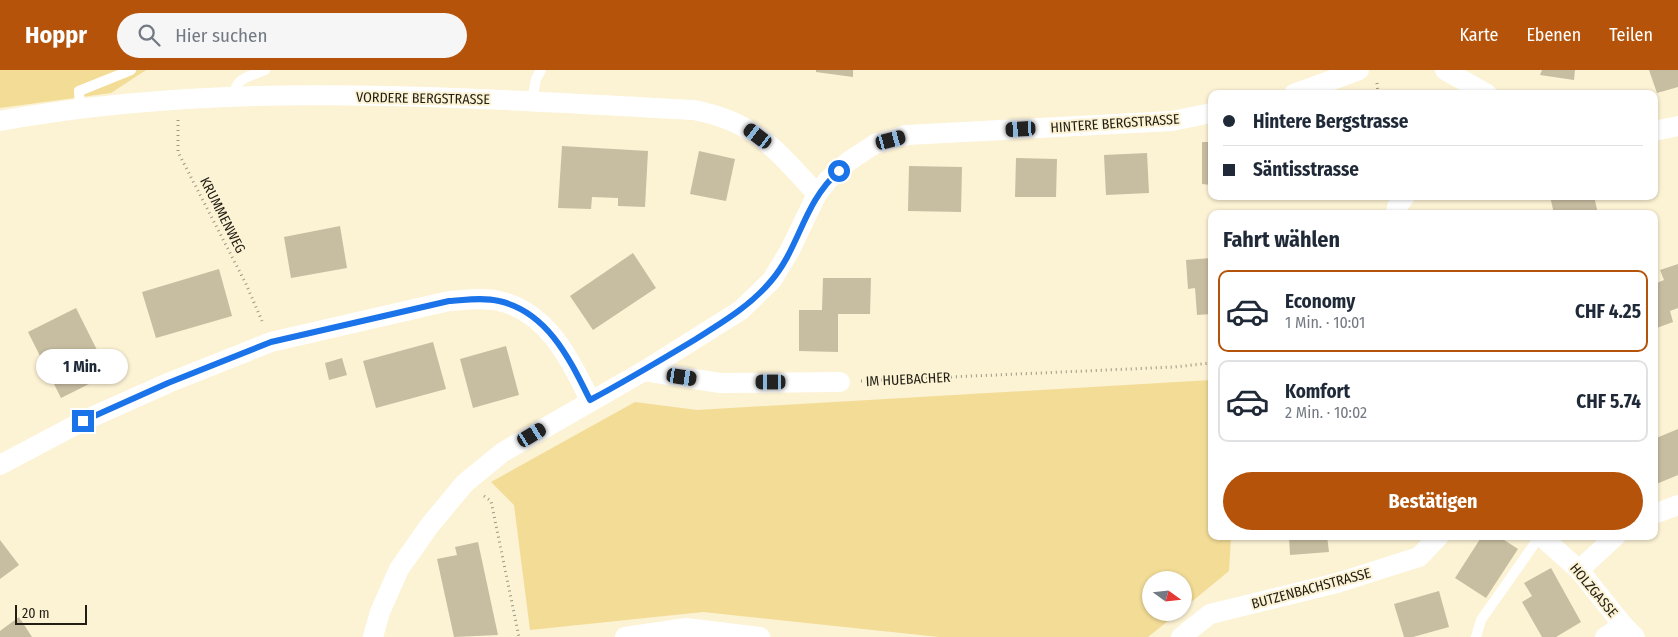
<!DOCTYPE html>
<html lang="de">
<head>
<meta charset="utf-8">
<style>
  body { margin:0; font-family:"Fira Sans Condensed",sans-serif; background:#f6f6f7; color:#1f2937; height:100vh; display:flex; flex-direction:column; font-size:19px; white-space:nowrap }
  * { box-sizing:border-box; margin:0 }
  p { font-size:16px; color:#747a83 }
  .icon { flex:none; width:28px; height:28px; fill:none; stroke:currentColor; stroke-width:2; stroke-linecap:round; stroke-linejoin:round }
  .map { position:relative; flex:1; overflow:hidden }
  .sheet { position:absolute; left:1208px; top:140px; width:450px; height:330px; display:flex; flex-direction:column; background:#fff; border-radius:10px; box-shadow:0 1px 4px #0004 }
  .sheet>* { flex:none }
  .guide { position:absolute; left:1208px; top:20px; width:450px; height:110px; border-radius:10px; box-shadow:0 1px 4px #0004; display:grid; align-content:center; height:110px; padding:0 15px; background:#fff }
  .needle { width:32px; rotate:105deg }
  .buttons { position:absolute; left:1142px; top:501px; display:grid; gap:10px }
  .buttons a { display:grid; place-items:center; width:50px; height:50px; border-radius:50%; background:#fff; box-shadow:0 1px 4px #0004; font-size:25px }
  .scale { position:absolute; left:15px; bottom:12px; width:72px; box-sizing:border-box; padding-left:5px; border:2px solid #221e14; border-top:0; font-size:14px; line-height:18px; white-space:nowrap; color:#221e14; -webkit-text-stroke:4px #fcf2d4; paint-order:stroke }
  .end { position:absolute; width:22px; height:22px; margin:-11px; border:6px solid #1a73e8; background:#fff; box-shadow:0 0 0 2px #fff }
  .from { border-radius:50% }
  .bubble { position:absolute; height:35px; border-radius:18px; background:#fff; box-shadow:0 1px 4px #0004; font-size:16px; font-weight:700; line-height:35px; text-align:center }
  .car { position:absolute; width:15px; height:30px; margin:-15px -8px; border-radius:6px; box-shadow:0 0 4px 1px #0007; background:linear-gradient(#222 24%,#8ab4d8 0 40%,#222 0 76%,#8ab4d8 0 86%,#222 0) }
  .guide b { display:flex; align-items:center; gap:18px; height:48px; font-size:19px }
  .guide b+b { border-top:1px solid #e0e1e3 }
  .guide i { width:12px; height:12px; background:#1f2937 }
  ul { padding:0; list-style:none }
  li { display:flex; align-items:center; gap:15px; height:82px; margin:0 10px 8px; padding:0 5px; border:2px solid #e0e1e3; border-radius:10px }
  li div { flex:1 }
  li b { display:block; font-size:19px }
  li em { font-style:normal; font-weight:700 }
  li.on { border-color:#b45309 }
  li>.icon { width:45px; height:45px; stroke-width:1.5 }
  h2 { padding:0 15px; font-size:22px; line-height:60px }
  .cta { display:flex; gap:10px; margin-top:auto; padding:10px 15px }
  .cta a { flex:1; height:58px; border-radius:30px; background:#b45309; color:#fff; font-size:20px; font-weight:700; line-height:58px; text-align:center }
  header { display:flex; align-items:center; gap:30px; box-sizing:border-box; height:70px; padding:0 25px; background:#b45309; color:#fff }
  header strong { font-size:24px }
  nav { display:flex; gap:28px; margin-inline-start:auto; font-size:18px }
  .search { width:350px; height:45px; background:#f6f6f7; display:flex; align-items:center; gap:12px; box-sizing:border-box; padding:0 18px; border-radius:28px; color:#747a83; font-size:19px }
  .map>svg:first-child { display:block }
</style>
</head>
<body>
<header>
<strong>Hoppr</strong>
<div class="search"><svg class="icon" aria-label="search" viewBox="0 0 24 24"><circle cx="10" cy="10" r="6"/><path d="M15 15l6 6"/></svg>Hier suchen</div>
<nav><a>Karte</a><a>Ebenen</a><a>Teilen</a></nav>
</header>
<div class="map">
<svg width="1678" height="567" viewBox="0 0 1678 567">
  <rect width="100%" height="100%" fill="#fcf2d4"/>
  <!-- green -->
  <g fill="#f2dc96">
    <polygon points="0,0 146,0 111,23 0,38"/>
    <polygon points="1211,310 1211,466 1231,466 1229,501 1184,538 1184,510 1151,510 1151,542 1178,543 1148,567 939,567 703,542 530,560 514,435 491,412 635,332 697,340"/>
  </g>
  <!-- building -->
  <g fill="#c7bda1">
    <polygon points="816,0 853,0 853,7 816,2"/>
    <polygon points="1542,0 1575,0 1574,10 1540,5"/>
    <polygon points="1649,0 1678,0 1678,17 1657,23"/>
    <polygon points="1202,72 1211,72 1211,115 1202,114"/>
    <polygon points="562,76 648,81 645,137 618,136 618,128 592,127 591,139 558,138"/>
    <polygon points="699,81 735,89 726,131 690,124"/>
    <polygon points="1147,83 1149,123 1106,125 1104,85"/>
    <polygon points="1016,88 1057,89 1056,127 1015,127"/>
    <polygon points="909,96 962,97 961,142 908,141"/>
    <polygon points="1550,126 1594,126 1598,144 1554,144"/>
    <polygon points="340,156 347,198 291,208 284,167"/>
    <polygon points="633,183 656,218 593,260 570,226"/>
    <polygon points="1211,188 1211,244 1197,245 1195,218 1188,219 1186,190"/>
    <polygon points="1678,194 1678,238 1670,241 1673,252 1654,259 1654,214 1664,210 1660,200"/>
    <polygon points="219,199 232,246 156,268 142,222"/>
    <polygon points="823,208 871,208 870,244 838,244 838,282 799,281 799,240 822,240"/>
    <polygon points="76,238 109,304 61,328 28,262"/>
    <polygon points="433,272 446,319 376,338 363,291"/>
    <polygon points="506,276 519,325 473,338 460,289"/>
    <polygon points="342,288 347,305 329,310 325,293"/>
    <polygon points="1678,359 1678,405 1654,415 1654,369"/>
    <polygon points="1289,466 1327,466 1329,482 1290,485"/>
    <polygon points="1482,466 1498,466 1518,479 1486,528 1455,508"/>
    <polygon points="0,470 19,495 0,509"/>
    <polygon points="478,472 498,565 454,567 437,489 457,485 455,477"/>
    <polygon points="1551,498 1581,552 1556,567 1542,567 1522,532 1532,526 1524,513"/>
    <polygon points="1439,521 1449,557 1413,567 1404,567 1394,534"/>
    <polygon points="19,547 32,567 0,567 0,561"/>
  </g>
  <g fill="none" stroke-linecap="round" stroke-linejoin="round">
    <!-- path -->
    <g stroke="#9d9680" stroke-width="3" stroke-dasharray="1 4" stroke-linecap="butt">
      <polyline points="1377,13 1378,24"/>
      <polyline points="178,50 178,82 246,214 262,251"/>
      <polyline points="861,311 1174,297 1211,293"/>
      <polyline points="484,426 491,431 519,567"/>
    </g>
    <!-- service -->
    <g stroke="#fff" stroke-width="10">
      <path d="M 233,27 C 237,6 247,8 265,0"/>
      <polyline points="532,31 536,9 541,0"/>
      <polyline points="80,38 79,21 131,0"/>
      <polyline points="1476,567 1481,550 1540,466"/>
    </g>
    <!-- minor -->
    <g stroke="#fff" stroke-width="20">
      <polyline points="1445,0 1487,24"/>
      <polyline points="1294,24 1359,0"/>
      <path d="M 0,51 C 229,9 463,28 694,40 C 756,52 776,80 817,124"/>
      <polyline points="1654,61 1678,56"/>
      <polyline points="1396,144 1397,137 1405,126"/>
      <polyline points="644,301 720,313 840,312"/>
      <path d="M 0,395 L 83,351 L 168,313 L 271,272 L 449,231 C 465,230 483,227 499,231 C 548,242 570,290 590,330"/>
      <polyline points="1654,444 1678,435"/>
      <polyline points="1541,466 1579,500 1623,555"/>
      <polyline points="1579,500 1616,466"/>
      <polyline points="373,567 380,542 399,499 430,455 465,413 503,382 644,301 741,240 772,210 790,180 817,124 828,110 849,91 875,74 907,65 1172,51 1211,43"/>
      <polyline points="625,567 686,558 760,567"/>
      <polyline points="1181,567 1210,544 1337,513 1419,487 1439,466"/>
      <polyline points="1605,567 1623,555 1635,567"/>
    </g>
  </g>
  <g fill="none" stroke-linecap="round" stroke-linejoin="round">
    <!-- route -->
    <path stroke="#1a73e8" stroke-width="6" d="M 83,351 L 168,313 L 271,272 L 449,231 C 465,230 483,227 499,231 C 548,242 570,290 590,330 C 626,311 661,290 696,269 C 723,252 750,236 771,211 C 800,177 803,133 839,101"/>
  </g>
  <g text-anchor="middle" stroke-width="4" stroke-linejoin="round" paint-order="stroke">
    <!-- street labels -->
    <g font-size="14" fill="#221e14" stroke="#fcf2d4">
      <text transform="translate(423 28) rotate(1)" y="5">VORDERE BERGSTRASSE</text>
      <text transform="translate(1115 53) rotate(-4)" y="5">HINTERE BERGSTRASSE</text>
      <text transform="translate(223 145) rotate(63)" y="5">KRUMMENWEG</text>
      <text transform="translate(908 309) rotate(-3)" y="5">IM HUEBACHER</text>
      <text transform="translate(1311 518) rotate(-15)" y="5">BUTZENBACHSTRASSE</text>
      <text transform="translate(1594 520) rotate(50)" y="5">HOLZGASSE</text>
    </g>
  </g>
</svg>
<div class="buttons">
<a><svg class="needle" viewBox="-14 -14 28 28"><path d="M0-13l5 13h-10z" fill="#e53935"/><path d="M0 13l5-13h-10z" fill="#747a83"/></svg></a>
</div>
<div class="scale">20 m</div>
<i class="end from" style="left:839px;top:101px"></i>
<i class="end" style="left:83px;top:351px"></i>
<div class="bubble" style="left:36px;top:279px;width:92px">1 Min.</div>
<i class="car" style="left:1021px;top:59px;rotate:267deg"></i>
<i class="car" style="left:758px;top:66px;rotate:307deg"></i>
<i class="car" style="left:891px;top:70px;rotate:75deg"></i>
<i class="car" style="left:682px;top:307px;rotate:99deg"></i>
<i class="car" style="left:771px;top:312px;rotate:270deg"></i>
<i class="car" style="left:532px;top:365px;rotate:59deg"></i>
<div class="guide">
<b><i class="from"></i>Hintere Bergstrasse</b>
<b><i></i>Säntisstrasse</b>
</div>
<section class="sheet">
<h2>Fahrt wählen</h2>
<ul>
<li class="on"><svg class="icon" aria-label="car" viewBox="0 0 24 24"><path d="M5 17H2v-5l4-1 3-4h7l3 4 3 1v5h-3M9 17h6M6 11h13"/><circle cx="7" cy="17" r="2"/><circle cx="17" cy="17" r="2"/></svg><div><b>Economy</b><p>1 Min. · 10:01</p></div><em>CHF 4.25</em></li>
<li><svg class="icon" aria-label="car" viewBox="0 0 24 24"><path d="M5 17H2v-5l4-1 3-4h7l3 4 3 1v5h-3M9 17h6M6 11h13"/><circle cx="7" cy="17" r="2"/><circle cx="17" cy="17" r="2"/></svg><div><b>Komfort</b><p>2 Min. · 10:02</p></div><em>CHF 5.74</em></li>
</ul>
<div class="cta"><a>Bestätigen</a></div>
</section>
</div>
</body>
</html>
